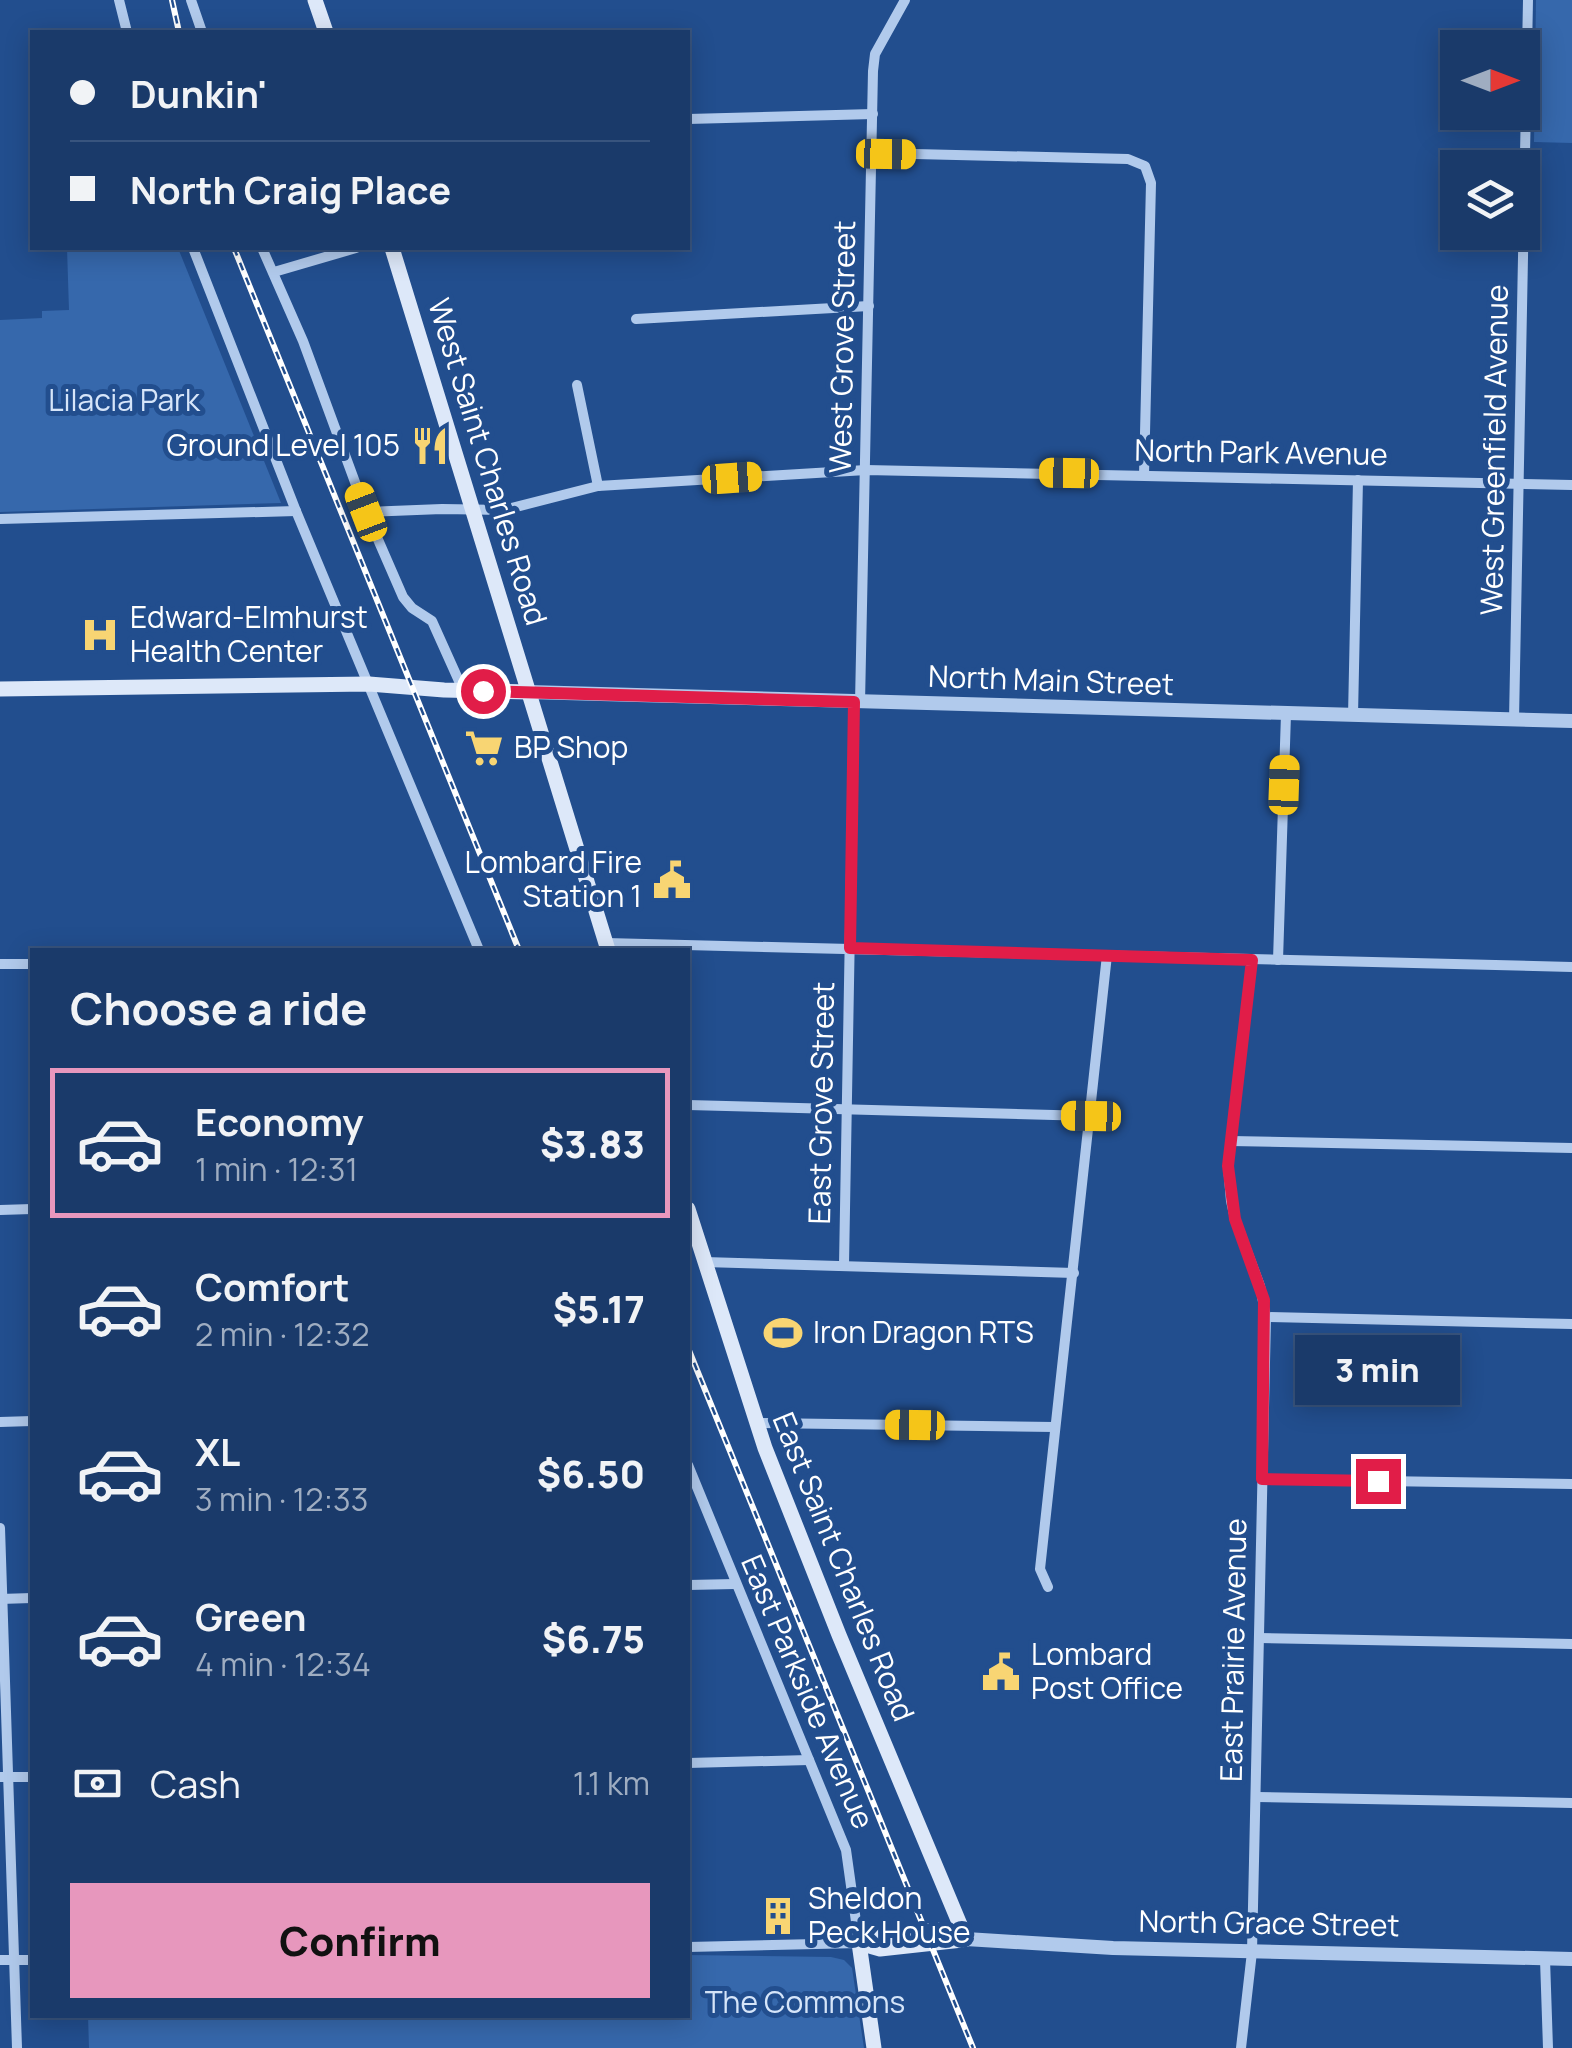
<!DOCTYPE html>
<html lang="en">
<head>
<meta charset="utf-8">
<style>
  body { margin:0; font-family:Manrope,sans-serif; background:#234170; color:#f1f3f6; height:100vh; display:flex; flex-direction:column; font-size:38px; white-space:nowrap }
  * { box-sizing:border-box; margin:0 }
  p { font-size:32px; color:#9fadc1 }
  .icon { flex:none; width:55px; height:55px; fill:none; stroke:currentColor; stroke-width:2; stroke-linecap:round; stroke-linejoin:round }
  .map { position:relative; flex:1; overflow:hidden }
  .drawer { position:absolute; left:30px; top:948px; width:660px; height:1070px; display:flex; flex-direction:column; background:#1a3a6a; border-radius:0px; box-shadow:0 5px 25px #0003,0 0 0 2px #38547e }
  .drawer>* { flex:none }
  .banner { position:absolute; left:30px; top:30px; width:660px; height:220px; border-radius:0px; box-shadow:0 5px 25px #0003,0 0 0 2px #38547e; display:grid; align-content:center; height:220px; padding:0 40px; background:#1a3a6a }
  .needle { width:65px; rotate:90deg }
  .fabs { position:absolute; left:1440px; top:30px; display:grid; gap:20px }
  .fabs a { display:grid; place-items:center; width:100px; height:100px; border-radius:0px; background:#1a3a6a; box-shadow:0 5px 25px #0003,0 0 0 2px #38547e; font-size:50px }
  .end { position:absolute; width:45px; height:45px; margin:-22px; border:12px solid #e11d48; background:#fff; box-shadow:0 0 0 5px #fff }
  .from { border-radius:50% }
  .bubble { position:absolute; height:70px; border-radius:0px; background:#1a3a6a; box-shadow:0 5px 25px #0003,0 0 0 2px #38547e; font-size:32px; font-weight:800; line-height:70px; text-align:center }
  .car { position:absolute; width:30px; height:60px; margin:-30px -15px; border-radius:12px; box-shadow:0 0 8px 2px #0007; background:linear-gradient(#f5c518 24%,#345 0 40%,#f5c518 0 76%,#345 0 86%,#f5c518 0) }
  .banner b { display:flex; align-items:center; gap:35px; height:95px; font-size:38px }
  .banner b+b { border-top:2px solid #38547e }
  .banner i { width:25px; height:25px; background:#f1f3f6 }
  ul { padding:0; list-style:none }
  li { display:flex; align-items:center; gap:30px; height:150px; margin:0 20px 15px; padding:0 20px; border:5px solid transparent; border-radius:0px }
  li div { flex:1 }
  li b { display:block; font-size:38px }
  li em { font-style:normal; font-weight:800 }
  li.selected { border-color:#e797bd }
  li>.icon { width:90px; height:90px; stroke-width:1.5 }
  h2 { padding:0 40px; font-size:45px; line-height:120px }
  .pay { display:flex; align-items:center; gap:25px; height:110px; padding:0 40px; font-size:38px }
  .pay p { margin-inline-start:auto }
  .primary-button { display:flex; gap:20px; margin-top:auto; padding:20px 40px }
  .primary-button a { flex:1; height:115px; border-radius:0px; background:#e797bd; color:#111; font-size:40px; font-weight:800; line-height:115px; text-align:center }
  .map>svg:first-child { display:block }
</style>
</head>
<body>
<div class="map">
<svg width="1572" height="2048" viewBox="0 0 1572 2048">
  <rect width="100%" height="100%" fill="#224e8e"/>
  <!-- green -->
  <g fill="#3668ac">
    <polygon points="1536,0 1572,0 1572,143 1534,142"/>
    <polygon points="67,248 178,248 281,503 0,512 0,320 42,318 42,311 69,310"/>
    <polygon points="688,1955 831,1957 844,1960 852,1968 864,2048 89,2048 88,2015 688,2015"/>
  </g>
  <g fill="none" stroke-linecap="round" stroke-linejoin="round">
    <!-- minor -->
    <g stroke="#b1caec" stroke-width="10">
      <polyline points="119,0 127,32"/>
      <polyline points="191,0 202,32"/>
      <polyline points="688,119 873,114"/>
      <polyline points="873,153 1128,159 1145,166 1151,183 1144,475"/>
      <polyline points="193,248 296,511 479,950"/>
      <polyline points="262,248 303,341 366,512 403,597 412,608 432,621 463,690"/>
      <polyline points="274,272 356,248"/>
      <polyline points="636,319 869,306"/>
      <polyline points="577,385 598,486"/>
      <polyline points="366,512 442,509 504,510 598,486 866,470 1572,485"/>
      <polyline points="0,519 296,511"/>
      <polyline points="860,703 873,71 875,54 905,0"/>
      <polyline points="1353,716 1358,480"/>
      <polyline points="1514,720 1528,0"/>
      <polyline points="606,943 1572,967"/>
      <polyline points="1278,960 1286,714"/>
      <polyline points="0,964 32,964"/>
      <polyline points="688,1105 1091,1116"/>
      <polyline points="1231,1141 1572,1148"/>
      <polyline points="0,1210 32,1209"/>
      <polyline points="704,1262 1074,1273"/>
      <polyline points="844,1265 854,703"/>
      <polyline points="1266,1317 1572,1324"/>
      <polyline points="0,1422 32,1421"/>
      <polyline points="755,1423 1054,1427"/>
      <polyline points="688,1465 846,1850 859,1943 688,1947"/>
      <polyline points="1262,1479 1572,1484"/>
      <polyline points="0,1528 17,2048"/>
      <polyline points="688,1585 735,1584"/>
      <polyline points="1048,1587 1040,1569 1107,955"/>
      <polyline points="0,1599 32,1598"/>
      <polyline points="1259,1638 1572,1644"/>
      <polyline points="688,1763 809,1760"/>
      <polyline points="0,1777 32,1777"/>
      <polyline points="1257,1797 1572,1803"/>
      <polyline points="1545,1959 1548,2048"/>
      <polyline points="0,1960 32,1960"/>
      <polyline points="1241,2048 1252,1952 1266,1317 1260,1286 1235,1219 1231,1201 1228,1166 1252,960"/>
    </g>
    <!-- tertiary -->
    <g stroke="#b1caec" stroke-width="14">
      <polyline points="528,692 1572,721"/>
      <polyline points="966,1939 1113,1948 1572,1959"/>
    </g>
    <!-- secondary -->
    <g stroke="#dde8f9" stroke-width="15">
      <polyline points="315,0 326,32"/>
      <polyline points="392,248 608,950"/>
      <polyline points="0,689 369,684 444,690 528,692"/>
      <polyline points="688,1209 765,1448 839,1635 966,1939"/>
      <polyline points="859,1943 877,1936 938,1930 966,1939"/>
      <polyline points="859,1943 880,1949 962,1940"/>
      <polyline points="859,1943 874,2048"/>
    </g>
    <!-- rail casing -->
    <g stroke="#fff" stroke-width="6">
      <g id="rail">
        <polyline points="172,0 179,32"/>
        <polyline points="234,248 519,950"/>
        <polyline points="688,1348 973,2048"/>
      </g>
    </g>
    <!-- rail -->
    <use href="#rail" stroke="#224e8e" stroke-width="2.5" stroke-dasharray="8" stroke-linecap="butt"/>
  </g>
  <g fill="none" stroke-linecap="round" stroke-linejoin="round">
    <!-- route -->
    <polyline stroke="#e11d48" stroke-width="12" points="483,691 854,702 850,948 1252,960 1228,1166 1235,1219 1264,1300 1262,1479 1378,1481"/>
  </g>
  <!-- icons -->
  <defs>
    <g id="restaurant-bare" transform="scale(3)"><path d="M-5-6h1v4h1v-4h1v4h1v-4h1v5L-1.5 .5V6h-2V.5L-5-1ZM5-6V6H3V1.5H1.5Q1.5-4 5-6Z" fill="#f8d573" stroke="#224e8e" stroke-width="2.5" paint-order="stroke"/></g>
    <g id="hospital-bare" transform="scale(3)"><path d="M-5-5h3v3.5h4V-5h3V5h-3V1.5h-4V5h-3Z" fill="#f8d573" stroke="#224e8e" stroke-width="2.5" paint-order="stroke"/></g>
    <g id="supermarket-bare" transform="scale(3)"><path d="M-6-5.5h2.5l.6 2H6L4.5 2H-2.5L-4.4-4H-6ZM-1.5 3.2a1.3 1.3 0 1 0 .1 0ZM3 3.2a1.3 1.3 0 1 0 .1 0Z" fill="#f8d573" stroke="#224e8e" stroke-width="2.5" paint-order="stroke"/></g>
    <g id="civic-bare" transform="scale(3)"><path d="M-.6-6.5H3V-4.5H.6V-3L4-1V1h2V6H-6V1h2V-1L-.6-3ZM-1.2 2.5V6h2.4V2.5Z" fill="#f8d573" stroke="#224e8e" stroke-width="2.5" paint-order="stroke"/></g>
    <g id="stadium-bare" transform="scale(3)"><path d="M0-5a6.5 5 0 1 0 0 10a6.5 5 0 1 0 0-10ZM-3.5-1.8h7v3.6h-7Z" fill="#f8d573" stroke="#224e8e" stroke-width="2.5" paint-order="stroke"/></g>
    <g id="building-bare" transform="scale(3)"><path d="M-4-6H4V6H1V3H-1V6H-4ZM-2.5-4.3h1.7v1.8h-1.7ZM.8-4.3h1.7v1.8H.8ZM-2.5-1h1.7V.8h-1.7ZM.8-1h1.7V.8H.8Z" fill="#f8d573" stroke="#224e8e" stroke-width="2.5" paint-order="stroke"/></g>
  </defs>
  <g fill-rule="evenodd">
    <use href="#restaurant-bare" x="430" y="446"/>
    <use href="#hospital-bare" x="100" y="635"/>
    <use href="#supermarket-bare" x="484" y="748"/>
    <use href="#civic-bare" x="672" y="880"/>
    <use href="#stadium-bare" x="783" y="1333"/>
    <use href="#civic-bare" x="1001" y="1672"/>
    <use href="#building-bare" x="778" y="1916"/>
  </g>
  <g text-anchor="middle" stroke-width="10" stroke-linejoin="round" paint-order="stroke">
    <!-- street labels -->
    <g font-size="30" fill="#fff" stroke="#224e8e">
      <text transform="translate(843 347) rotate(-89)" y="10">West Grove Street</text>
      <text transform="translate(1495 450) rotate(-89)" y="10">West Greenfield Avenue</text>
      <text transform="translate(1261 453) rotate(1)" y="10">North Park Avenue</text>
      <text transform="translate(487 462) rotate(73)" y="10">West Saint Charles Road</text>
      <text transform="translate(1051 681) rotate(2)" y="10">North Main Street</text>
      <text transform="translate(822 1103) rotate(-89)" y="10">East Grove Street</text>
      <text transform="translate(843 1567) rotate(68)" y="10">East Saint Charles Road</text>
      <text transform="translate(1234 1650) rotate(-89)" y="10">East Prairie Avenue</text>
      <text transform="translate(807 1692) rotate(67)" y="10">East Parkside Avenue</text>
      <text transform="translate(1269 1924) rotate(1)" y="10">North Grace Street</text>
    </g>
    <!-- park labels -->
    <g font-size="30" fill="#d6e5f9" stroke="#224e8e">
      <text x="124" y="411">Lilacia Park</text>
      <text x="805" y="2013">The Commons</text>
    </g>
    <!-- poi labels -->
    <g font-size="30" fill="#fff" stroke="#224e8e" text-anchor="start">
      <text x="400" y="456" text-anchor="end">Ground Level 105</text>
      <text x="130" y="628">Edward-Elmhurst<tspan x="130" dy="34">Health Center</tspan></text>
      <text x="514" y="758">BP Shop</text>
      <text x="642" y="873" text-anchor="end">Lombard Fire<tspan x="642" dy="34">Station 1</tspan></text>
      <text x="813" y="1343">Iron Dragon RTS</text>
      <text x="1031" y="1665">Lombard<tspan x="1031" dy="34">Post Office</tspan></text>
      <text x="808" y="1909">Sheldon<tspan x="808" dy="34">Peck House</tspan></text>
    </g>
  </g>
</svg>
<div class="fabs">
<a><svg class="needle" viewBox="-14 -14 28 28"><path d="M0-13l5 13h-10z" fill="#e53935"/><path d="M0 13l5-13h-10z" fill="#9fadc1"/></svg></a>
<a><svg class="icon" aria-label="layers" viewBox="0 0 24 24"><path d="M12 4l9 5-9 5-9-5zM3 14l9 5 9-5"/></svg></a>
</div>
<i class="end from" style="left:483px;top:691px"></i>
<i class="end" style="left:1378px;top:1481px"></i>
<div class="bubble" style="left:1295px;top:1335px;width:165px">3 min</div>
<i class="car" style="left:886px;top:154px;rotate:91deg"></i>
<i class="car" style="left:1069px;top:473px;rotate:271deg"></i>
<i class="car" style="left:732px;top:478px;rotate:86deg"></i>
<i class="car" style="left:366px;top:512px;rotate:339deg"></i>
<i class="car" style="left:1284px;top:785px;rotate:2deg"></i>
<i class="car" style="left:1091px;top:1116px;rotate:271deg"></i>
<i class="car" style="left:915px;top:1425px;rotate:271deg"></i>
<div class="banner">
<b><i class="from"></i>Dunkin'</b>
<b><i></i>North Craig Place</b>
</div>
<section class="drawer">
<h2>Choose a ride</h2>
<ul>
<li class="selected"><svg class="icon" aria-label="car" viewBox="0 0 24 24"><path d="M5 17H2v-5l4-1 3-4h7l3 4 3 1v5h-3M9 17h6M6 11h13"/><circle cx="7" cy="17" r="2"/><circle cx="17" cy="17" r="2"/></svg><div><b>Economy</b><p>1 min · 12:31</p></div><em>$3.83</em></li>
<li><svg class="icon" aria-label="car" viewBox="0 0 24 24"><path d="M5 17H2v-5l4-1 3-4h7l3 4 3 1v5h-3M9 17h6M6 11h13"/><circle cx="7" cy="17" r="2"/><circle cx="17" cy="17" r="2"/></svg><div><b>Comfort</b><p>2 min · 12:32</p></div><em>$5.17</em></li>
<li><svg class="icon" aria-label="car" viewBox="0 0 24 24"><path d="M5 17H2v-5l4-1 3-4h7l3 4 3 1v5h-3M9 17h6M6 11h13"/><circle cx="7" cy="17" r="2"/><circle cx="17" cy="17" r="2"/></svg><div><b>XL</b><p>3 min · 12:33</p></div><em>$6.50</em></li>
<li><svg class="icon" aria-label="car" viewBox="0 0 24 24"><path d="M5 17H2v-5l4-1 3-4h7l3 4 3 1v5h-3M9 17h6M6 11h13"/><circle cx="7" cy="17" r="2"/><circle cx="17" cy="17" r="2"/></svg><div><b>Green</b><p>4 min · 12:34</p></div><em>$6.75</em></li>
</ul>
<div class="pay"><svg class="icon" aria-label="cash" viewBox="0 0 24 24"><path d="M3 7h18v10H3z"/><circle cx="12" cy="12" r="2"/></svg>Cash<p>1.1 km</p></div>
<div class="primary-button"><a>Confirm</a></div>
</section>
</div>
</body>
</html>
